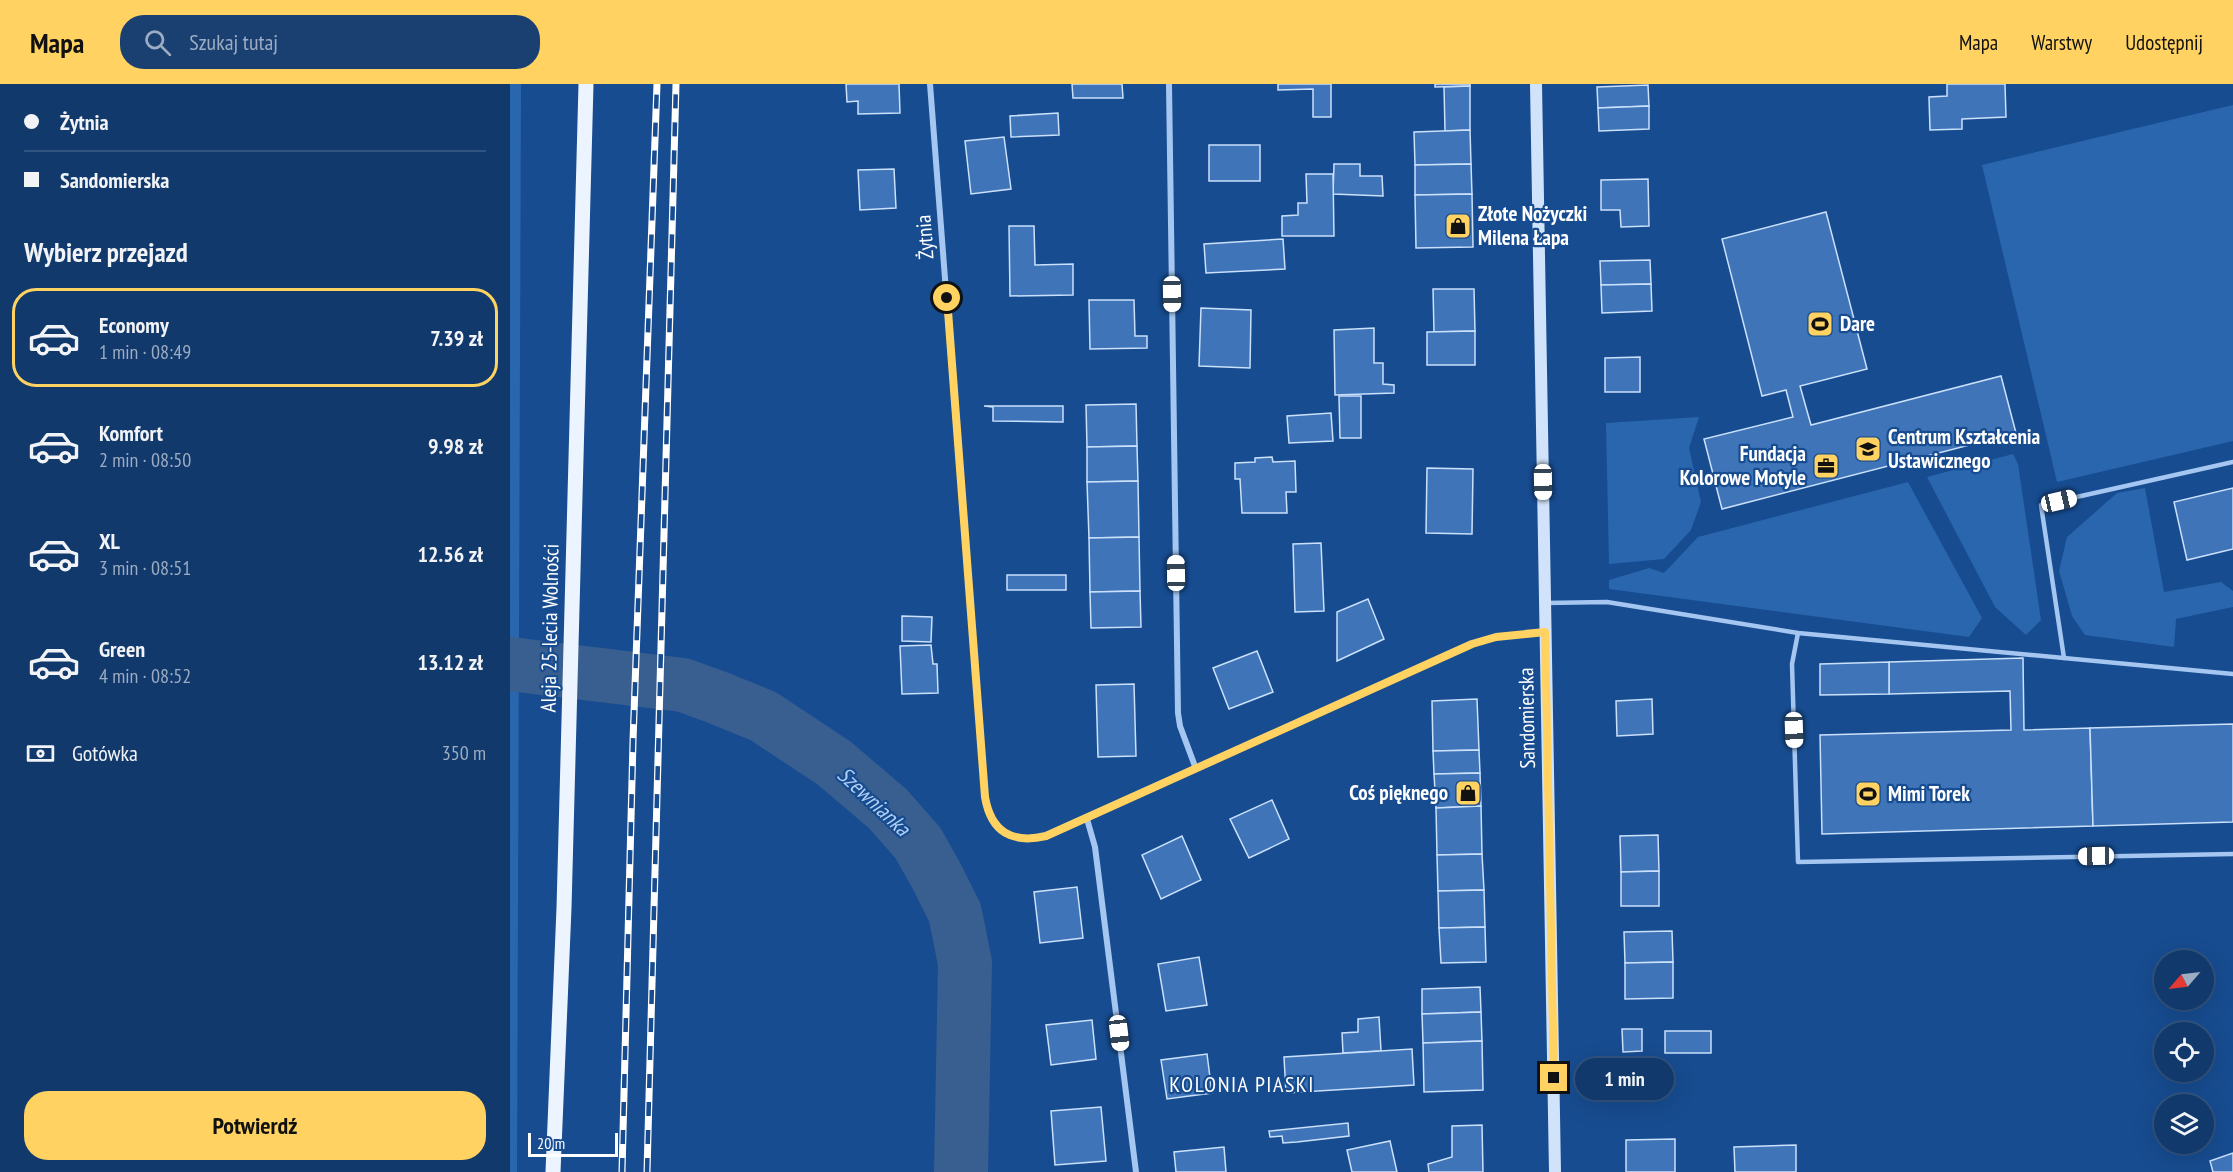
<!DOCTYPE html>
<html lang="pl">
<head>
<meta charset="utf-8">
<style>
  body { margin:0; font-family:"PT Sans Narrow",sans-serif; background:#1a4072; color:#f1f3f6; height:100vh; display:flex; flex-direction:column; font-size:22px; white-space:nowrap }
  * { box-sizing:border-box; margin:0 }
  p { font-size:20px; color:#9cacc2 }
  .icon { flex:none; width:33px; height:33px; fill:none; stroke:currentColor; stroke-width:2; stroke-linecap:round; stroke-linejoin:round }
  .map { position:relative; flex:1; overflow:hidden }
  .details { display:flex; flex-direction:column; background:#11396c; width:510px }
  .details>* { flex:none }
  .banner { display:grid; align-content:center; height:132px; padding:0 24px; background:#11396c }
  .needle { width:39px; rotate:242deg }
  .fabs { position:absolute; left:1644px; top:866px; display:grid; gap:12px }
  .fabs a { display:grid; place-items:center; width:60px; height:60px; border-radius:50%; background:#11396c; box-shadow:0 6px 24px #0002,0 0 0 2px #30537f; font-size:30px }
  .scale { position:absolute; left:18px; bottom:15px; width:90px; box-sizing:border-box; padding-left:6px; border:3px solid #fff; border-top:0; font-size:16px; line-height:21px; white-space:nowrap; color:#fff; -webkit-text-stroke:4px #174c90; paint-order:stroke }
  .end { position:absolute; width:27px; height:27px; margin:-14px; border:8px solid #ffd262; background:#111; box-shadow:0 0 0 3px #111 }
  .from { border-radius:50% }
  .bubble { position:absolute; height:42px; border-radius:21px; background:#11396c; box-shadow:0 6px 24px #0002,0 0 0 2px #30537f; font-size:20px; font-weight:600; line-height:42px; text-align:center }
  .car { position:absolute; width:18px; height:36px; margin:-18px -9px; border-radius:8px; box-shadow:0 0 4px 2px #0007; background:linear-gradient(#fff 24%,#345 0 40%,#fff 0 76%,#345 0 86%,#fff 0) }
  .banner b { display:flex; align-items:center; gap:21px; height:57px; font-size:22px }
  .banner b+b { border-top:2px solid #30537f }
  .banner i { width:15px; height:15px; background:#f1f3f6 }
  ul { padding:0; list-style:none }
  li { display:flex; align-items:center; gap:18px; height:99px; margin:0 12px 9px; padding:0 12px; border:3px solid transparent; border-radius:24px }
  li div { flex:1 }
  li b { display:block; font-size:22px }
  li em { font-style:normal; font-weight:600 }
  li.current { border-color:#ffd262 }
  li>.icon { width:54px; height:54px; stroke-width:1.5 }
  h2 { padding:0 24px; font-size:27px; line-height:72px }
  .pay { display:flex; align-items:center; gap:15px; height:66px; padding:0 24px; font-size:22px }
  .pay p { margin-inline-start:auto }
  .button { display:flex; gap:12px; margin-top:auto; padding:12px 24px }
  .button a { flex:1; height:69px; border-radius:24px; background:#ffd262; color:#111; font-size:24px; font-weight:600; line-height:69px; text-align:center }
  header { display:flex; align-items:center; gap:36px; box-sizing:border-box; height:84px; padding:0 30px; background:#ffd262; color:#111 }
  header strong { font-size:28px }
  nav { display:flex; gap:33px; margin-inline-start:auto; font-size:21px }
  .search { width:420px; height:54px; background:#1a4072; display:flex; align-items:center; gap:15px; box-sizing:border-box; padding:0 21px; border-radius:24px; color:#9cacc2; font-size:22px }
  main { display:flex; flex:1; min-height:0 }
  .map>svg:first-child { display:block }
</style>
</head>
<body>
<header>
<strong>Mapa</strong>
<div class="search"><svg class="icon" aria-label="search" viewBox="0 0 24 24"><circle cx="10" cy="10" r="6"/><path d="M15 15l6 6"/></svg>Szukaj tutaj</div>
<nav><a>Mapa</a><a>Warstwy</a><a>Udostępnij</a></nav>
</header>
<main>
<section class="details">
<div class="banner">
<b><i class="from"></i>Żytnia</b>
<b><i></i>Sandomierska</b>
</div>
<h2>Wybierz przejazd</h2>
<ul>
<li class="current"><svg class="icon" aria-label="car" viewBox="0 0 24 24"><path d="M5 17H2v-5l4-1 3-4h7l3 4 3 1v5h-3M9 17h6M6 11h13"/><circle cx="7" cy="17" r="2"/><circle cx="17" cy="17" r="2"/></svg><div><b>Economy</b><p>1 min · 08:49</p></div><em>7.39 zł</em></li>
<li><svg class="icon" aria-label="car" viewBox="0 0 24 24"><path d="M5 17H2v-5l4-1 3-4h7l3 4 3 1v5h-3M9 17h6M6 11h13"/><circle cx="7" cy="17" r="2"/><circle cx="17" cy="17" r="2"/></svg><div><b>Komfort</b><p>2 min · 08:50</p></div><em>9.98 zł</em></li>
<li><svg class="icon" aria-label="car" viewBox="0 0 24 24"><path d="M5 17H2v-5l4-1 3-4h7l3 4 3 1v5h-3M9 17h6M6 11h13"/><circle cx="7" cy="17" r="2"/><circle cx="17" cy="17" r="2"/></svg><div><b>XL</b><p>3 min · 08:51</p></div><em>12.56 zł</em></li>
<li><svg class="icon" aria-label="car" viewBox="0 0 24 24"><path d="M5 17H2v-5l4-1 3-4h7l3 4 3 1v5h-3M9 17h6M6 11h13"/><circle cx="7" cy="17" r="2"/><circle cx="17" cy="17" r="2"/></svg><div><b>Green</b><p>4 min · 08:52</p></div><em>13.12 zł</em></li>
</ul>
<div class="pay"><svg class="icon" aria-label="cash" viewBox="0 0 24 24"><path d="M3 7h18v10H3z"/><circle cx="12" cy="12" r="2"/></svg>Gotówka<p>350 m</p></div>
<div class="button"><a>Potwierdź</a></div>
</section>
<div class="map">
<svg width="1723" height="1088" viewBox="0 0 1723 1088">
  <rect width="100%" height="100%" fill="#174c90"/>
  <!-- green -->
  <g fill="#2966ae">
    <polygon points="0,0 11,0 7,1088 0,1088"/>
    <polygon points="1723,21 1723,357 1547,398 1472,81"/>
    <polygon points="1189,333 1179,364 1191,418 1181,446 1154,475 1099,480 1096,339"/>
    <polygon points="1503,370 1508,380 1531,536 1516,551 1485,523 1417,393"/>
    <polygon points="1398,398 1472,534 1459,553 1099,505 1099,496 1139,484 1154,489 1188,453"/>
    <polygon points="1635,404 1654,508 1711,498 1723,507 1723,523 1666,535 1664,563 1575,551 1562,532 1549,487 1557,453 1607,409"/>
  </g>
  <g fill="none" stroke-linecap="round" stroke-linejoin="round">
    <!-- river -->
    <polyline stroke="#395f91" stroke-width="54" points="0,580 173,601 206,613 253,632 324,679 378,725 408,759 426,791 445,829 455,879 451,1088"/>
  </g>
  <!-- building -->
  <g fill="#3f75b8" stroke="#cae0fb" stroke-width="1.5">
    <polygon points="336,0 389,0 390,29 348,30 348,17 337,18"/>
    <polygon points="562,0 612,0 613,14 563,14"/>
    <polygon points="768,0 821,0 821,33 803,33 803,5 768,6"/>
    <polygon points="925,0 960,0 960,2 925,3"/>
    <polygon points="1437,0 1495,0 1496,33 1452,35 1452,45 1420,46 1419,13 1437,12"/>
    <polygon points="1138,1 1139,22 1088,24 1087,3"/>
    <polygon points="960,2 960,46 935,47 934,3"/>
    <polygon points="1139,22 1139,45 1089,47 1088,24"/>
    <polygon points="548,29 549,51 501,53 500,32"/>
    <polygon points="960,46 961,80 905,81 904,48"/>
    <polygon points="494,53 501,105 461,110 455,57"/>
    <rect x="699" y="61" width="51" height="36"/>
    <polygon points="824,80 850,80 850,92 872,92 873,112 823,110"/>
    <polygon points="961,80 962,110 905,111 905,81"/>
    <polygon points="384,85 386,124 350,126 348,86"/>
    <polygon points="796,90 823,90 824,152 772,152 772,132 788,131 788,119 797,119"/>
    <polygon points="1138,95 1139,142 1111,143 1110,126 1091,126 1091,96"/>
    <polygon points="962,110 963,163 906,164 905,111"/>
    <polygon points="1316,128 1357,285 1290,302 1301,341 1491,292 1506,349 1212,425 1194,355 1283,333 1276,306 1252,312 1212,155"/>
    <polygon points="499,142 524,142 525,181 563,180 563,211 500,212"/>
    <polygon points="773,155 775,185 696,189 694,160"/>
    <polygon points="1140,176 1141,200 1091,201 1090,177"/>
    <polygon points="1141,200 1142,227 1092,229 1091,201"/>
    <polygon points="923,205 964,205 965,247 924,248"/>
    <polygon points="579,216 624,216 625,252 637,252 637,264 580,265"/>
    <polygon points="691,224 741,226 740,284 689,282"/>
    <polygon points="864,244 864,279 873,279 873,300 884,301 884,309 825,311 824,246"/>
    <polygon points="965,247 965,281 917,281 917,248"/>
    <polygon points="1130,273 1130,308 1095,308 1095,274"/>
    <polygon points="829,312 851,312 851,354 830,354"/>
    <polygon points="626,320 627,362 577,363 576,321"/>
    <polygon points="474,322 553,322 553,338 483,337 483,323"/>
    <polygon points="821,329 823,357 779,359 777,332"/>
    <polygon points="627,362 628,397 577,398 577,363"/>
    <polygon points="762,373 763,378 785,377 786,408 776,408 777,429 732,429 730,395 725,395 725,379 745,378 745,374"/>
    <polygon points="917,384 963,385 962,450 916,449"/>
    <polygon points="628,397 629,453 579,454 577,398"/>
    <polygon points="1723,404 1723,465 1677,476 1664,418"/>
    <polygon points="629,453 630,507 580,508 579,454"/>
    <polygon points="811,459 814,527 785,528 783,460"/>
    <rect x="497" y="491" width="59" height="15"/>
    <polygon points="630,507 631,543 581,544 580,508"/>
    <polygon points="858,515 874,555 827,577 827,528"/>
    <polygon points="392,532 422,533 421,558 392,557"/>
    <polygon points="421,561 423,580 427,580 428,609 392,610 390,562"/>
    <polygon points="747,567 763,608 719,625 703,584"/>
    <polygon points="1513,574 1514,646 1580,644 1583,742 1312,750 1310,651 1501,646 1500,607 1379,610 1379,578"/>
    <polygon points="1379,578 1379,610 1310,611 1310,580"/>
    <polygon points="624,600 626,672 588,673 586,601"/>
    <polygon points="967,615 969,666 923,667 922,617"/>
    <polygon points="1142,615 1143,650 1107,652 1106,617"/>
    <polygon points="1723,640 1723,738 1583,742 1580,644"/>
    <polygon points="969,666 970,689 924,690 923,667"/>
    <polygon points="970,689 971,722 926,724 924,690"/>
    <polygon points="762,716 779,755 739,774 720,735"/>
    <polygon points="971,722 972,770 927,771 926,724"/>
    <polygon points="1148,751 1149,787 1111,788 1110,752"/>
    <polygon points="672,752 691,796 651,815 632,771"/>
    <polygon points="972,770 974,806 928,807 927,771"/>
    <polygon points="1149,787 1149,822 1111,822 1111,788"/>
    <polygon points="567,803 573,854 530,859 524,808"/>
    <polygon points="974,806 975,843 929,844 928,807"/>
    <polygon points="975,843 976,878 931,879 929,844"/>
    <polygon points="1162,847 1163,878 1115,879 1114,848"/>
    <polygon points="689,873 697,921 656,927 648,880"/>
    <polygon points="1163,878 1163,914 1115,915 1115,879"/>
    <polygon points="970,903 971,928 912,930 912,905"/>
    <polygon points="971,928 972,957 913,959 912,930"/>
    <polygon points="869,933 871,967 833,969 832,949 848,948 848,935"/>
    <polygon points="582,936 586,975 541,981 536,941"/>
    <polygon points="1112,945 1132,945 1132,967 1113,968"/>
    <rect x="1155" y="947" width="46" height="22"/>
    <polygon points="1649,952 1654,952 1654,985 1652,985"/>
    <polygon points="972,957 973,1006 914,1008 913,959"/>
    <polygon points="902,965 904,1001 776,1009 774,973"/>
    <polygon points="697,970 702,1009 657,1015 651,976"/>
    <polygon points="591,1023 596,1077 545,1081 541,1027"/>
    <polygon points="838,1039 839,1052 787,1058 773,1059 772,1052 760,1053 759,1047"/>
    <polygon points="972,1041 973,1088 919,1088 918,1080 942,1073 942,1042"/>
    <polygon points="1165,1055 1165,1088 1116,1088 1116,1056"/>
    <polygon points="880,1057 887,1088 842,1088 837,1066"/>
    <polygon points="1286,1061 1286,1088 1225,1088 1224,1063"/>
    <polygon points="714,1063 716,1088 666,1088 664,1068"/>
    <polygon points="1723,1069 1723,1088 1703,1088 1700,1077"/>
  </g>
  <g fill="none" stroke-linecap="round" stroke-linejoin="round">
    <!-- lane -->
    <g stroke="#a4c6f0" stroke-width="4.5">
      <polyline points="1035,519 1097,518 1288,549 1723,590"/>
      <polyline points="1288,549 1282,580 1288,778 1723,770"/>
      <polyline points="1554,574 1531,421 1723,378"/>
    </g>
    <!-- street -->
    <g stroke="#a4c6f0" stroke-width="6">
      <path d="M 420,0 L 475,713 C 482,752 508,762 544,749 L 962,560 L 986,553 L 1035,548"/>
      <polyline points="659,0 668,629 670,642 686,685"/>
      <polyline points="577,735 585,763 626,1088"/>
    </g>
    <!-- secondary -->
    <polyline stroke="#d1e3fb" stroke-width="12" points="1026,0 1045,1088"/>
    <!-- primary -->
    <polyline stroke="#ecf4ff" stroke-width="15" points="43,1088 54,824 76,0"/>
    <!-- rail casing -->
    <g stroke="#fff" stroke-width="7">
      <g id="rail">
        <polyline points="112,1088 123,657 147,0"/>
        <polyline points="137,1088 166,0"/>
      </g>
    </g>
    <!-- rail -->
    <use href="#rail" stroke="#174c90" stroke-width="4.5" stroke-dasharray="14" stroke-linecap="butt"/>
  </g>
  <g fill="none" stroke-linecap="round" stroke-linejoin="round">
    <!-- route -->
    <path stroke="#ffd262" stroke-width="8" d="M 437,214 L 475,713 C 481,748 502,760 536,752 L 962,560 L 986,553 L 1035,548 L 1044,994"/>
  </g>
  <!-- icons -->
  <defs>
    <g id="shop-square" transform="scale(1.35)"><rect x="-9" y="-9" width="18" height="18" rx="4" fill="#ffd262" stroke="#174c90"/><path d="M-5-2.5h2.3a2.7 3.5 0 0 1 5.4 0H5L5.5 6h-11ZM-1.5-2.5h3a1.5 2.3 0 0 0-3 0Z" fill="#111"/></g>
    <g id="stadium-square" transform="scale(1.35)"><rect x="-9" y="-9" width="18" height="18" rx="4" fill="#ffd262" stroke="#174c90"/><path d="M0-5a6.5 5 0 1 0 0 10a6.5 5 0 1 0 0-10ZM-3.5-1.8h7v3.6h-7Z" fill="#111"/></g>
    <g id="school-square" transform="scale(1.35)"><rect x="-9" y="-9" width="18" height="18" rx="4" fill="#ffd262" stroke="#174c90"/><path d="M0-5L7-2L0 1L-7-2ZM-4 1L0 2.5L4 1V4Q0 6-4 4Z" fill="#111"/></g>
    <g id="office-square" transform="scale(1.35)"><rect x="-9" y="-9" width="18" height="18" rx="4" fill="#ffd262" stroke="#174c90"/><path d="M-6-3h4V-5.5h4V-3h4V5H-6ZM-1-4.5V-3h2v-1.5ZM-6 0V1H6V0Z" fill="#111"/></g>
  </defs>
  <g fill-rule="evenodd">
    <use href="#shop-square" x="948" y="142"/>
    <use href="#stadium-square" x="1310" y="240"/>
    <use href="#school-square" x="1358" y="365"/>
    <use href="#office-square" x="1316" y="382"/>
    <use href="#shop-square" x="958" y="709"/>
    <use href="#stadium-square" x="1358" y="710"/>
  </g>
  <g text-anchor="middle" stroke-width="4.5" stroke-linejoin="round" paint-order="stroke">
    <!-- poi labels -->
    <g font-size="21" font-weight="bold" fill="#fff" stroke="#174c90" text-anchor="start">
      <text x="968" y="137">Złote Nożyczki<tspan x="968" dy="24">Milena Łapa</tspan></text>
      <text x="1330" y="247">Dare</text>
      <text x="1378" y="360">Centrum Kształcenia<tspan x="1378" dy="24">Ustawicznego</tspan></text>
      <text x="1296" y="377" text-anchor="end">Fundacja<tspan x="1296" dy="24">Kolorowe Motyle</tspan></text>
      <text x="938" y="716" text-anchor="end">Coś pięknego</text>
      <text x="1378" y="717">Mimi Torek</text>
    </g>
    <!-- street labels -->
    <g font-size="21" fill="#fff" stroke="#174c90">
      <text transform="translate(415 153) rotate(-94)" y="7">Żytnia</text>
      <text transform="translate(40 544) rotate(-89)" y="7">Aleja 25-lecia Wolności</text>
      <text transform="translate(1017 634) rotate(-91)" y="7">Sandomierska</text>
    </g>
    <!-- water labels -->
    <g font-size="22" font-style="italic" fill="#b0d0f7" stroke="#174c90">
      <text transform="translate(364 717) rotate(43)" y="8">Szewnianka</text>
    </g>
    <!-- neighbourhood labels -->
    <g font-size="22" letter-spacing="1.5" fill="#fff" stroke="#174c90">
      <text x="732" y="1008">KOLONIA PIASKI</text>
    </g>
  </g>
</svg>
<div class="fabs">
<a><svg class="needle" viewBox="-14 -14 28 28"><path d="M0-13l5 13h-10z" fill="#e53935"/><path d="M0 13l5-13h-10z" fill="#9cacc2"/></svg></a>
<a><svg class="icon" aria-label="locate" viewBox="0 0 24 24"><circle cx="12" cy="12" r="6"/><path d="M12 2v4M12 18v4M2 12h4M18 12h4"/></svg></a>
<a><svg class="icon" aria-label="layers" viewBox="0 0 24 24"><path d="M12 4l9 5-9 5-9-5zM3 14l9 5 9-5"/></svg></a>
</div>
<div class="scale">20 m</div>
<i class="end from" style="left:437px;top:214px"></i>
<i class="end" style="left:1044px;top:994px"></i>
<div class="bubble" style="left:1065px;top:974px;width:99px">1 min</div>
<i class="car" style="left:662px;top:210px;rotate:179deg"></i>
<i class="car" style="left:1033px;top:398px;rotate:179deg"></i>
<i class="car" style="left:1549px;top:417px;rotate:77deg"></i>
<i class="car" style="left:666px;top:489px;rotate:359deg"></i>
<i class="car" style="left:1284px;top:646px;rotate:178deg"></i>
<i class="car" style="left:1586px;top:772px;rotate:269deg"></i>
<i class="car" style="left:609px;top:949px;rotate:173deg"></i>
</div>
</main>
</body>
</html>
